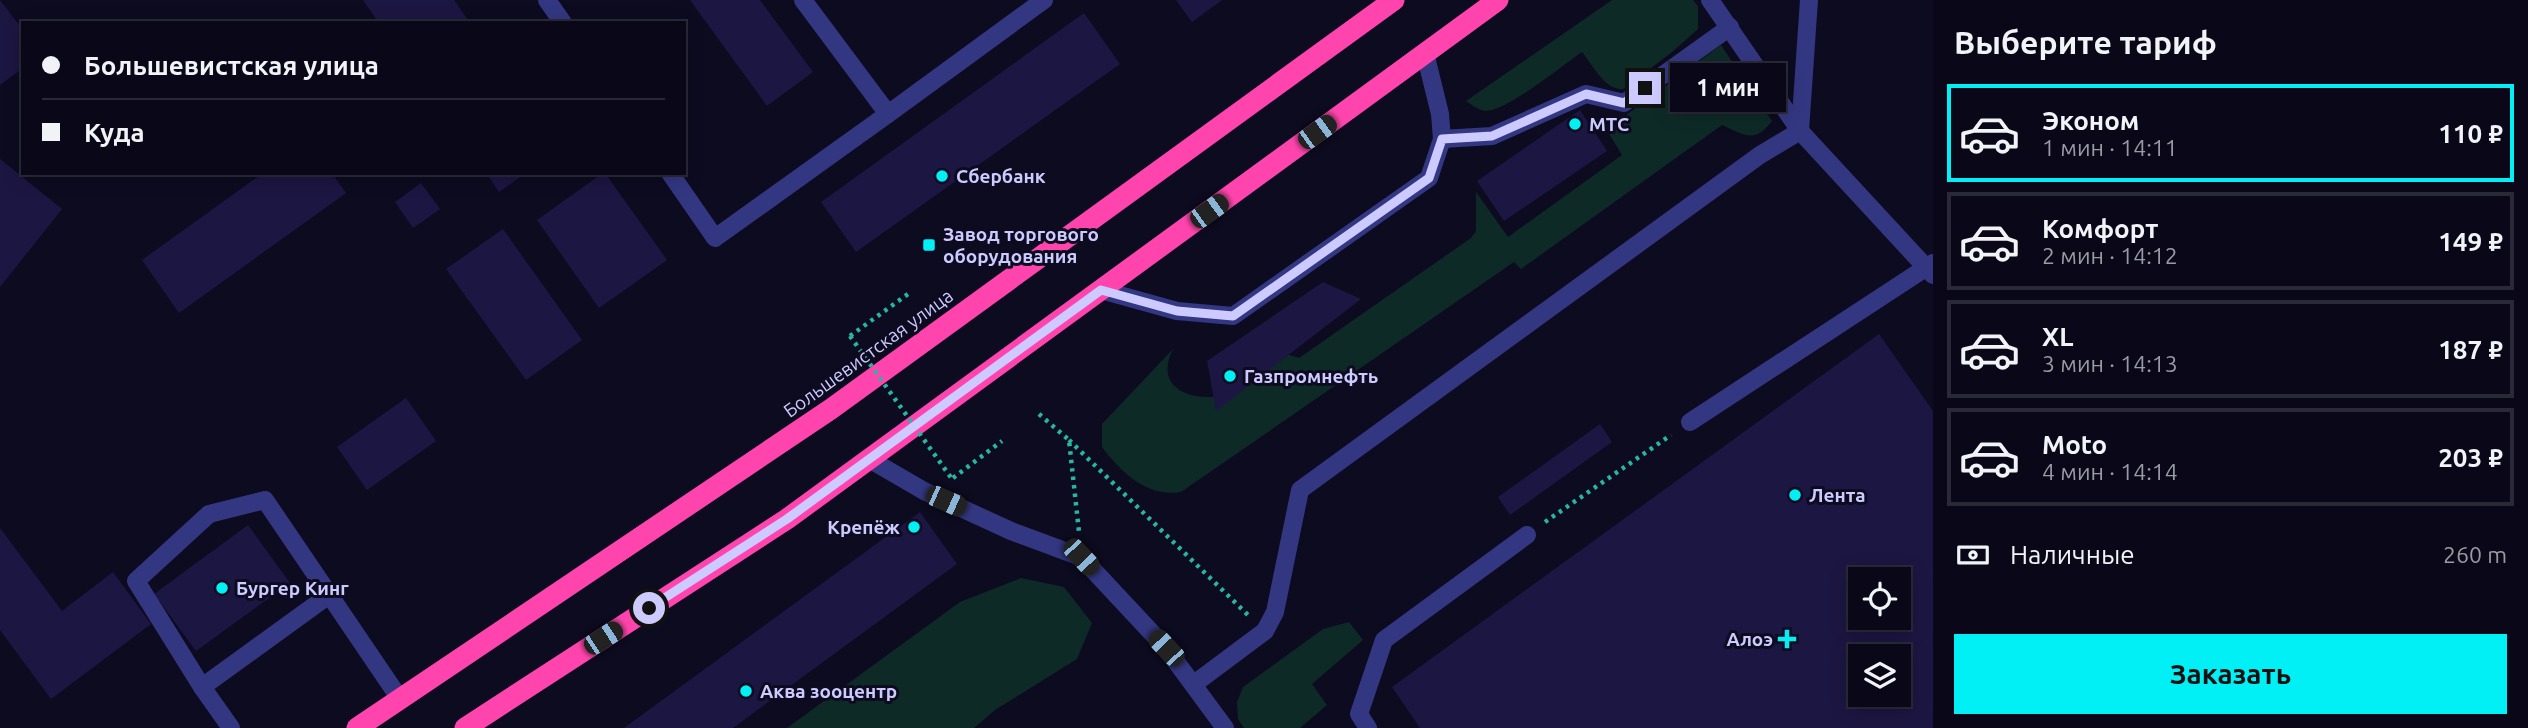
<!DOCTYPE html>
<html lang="ru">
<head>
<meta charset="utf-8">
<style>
  body { margin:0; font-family:Ubuntu,sans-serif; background:#131121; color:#f1f3f6; height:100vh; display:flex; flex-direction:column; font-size:26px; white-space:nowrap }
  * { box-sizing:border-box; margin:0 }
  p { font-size:23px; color:#999aa2 }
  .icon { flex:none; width:38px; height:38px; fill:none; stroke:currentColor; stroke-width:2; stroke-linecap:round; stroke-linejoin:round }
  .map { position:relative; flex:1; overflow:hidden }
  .drawer { display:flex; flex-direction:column; background:#0a0818; width:595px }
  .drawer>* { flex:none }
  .hud { position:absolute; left:21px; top:21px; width:665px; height:154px; border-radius:0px; box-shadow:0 4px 18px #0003,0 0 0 2px #2a2937; display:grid; align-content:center; height:154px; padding:0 21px; background:#0a0818 }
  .controls { position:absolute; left:1848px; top:567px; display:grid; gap:14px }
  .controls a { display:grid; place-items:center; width:63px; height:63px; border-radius:0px; background:#0a0818; box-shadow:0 4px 18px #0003,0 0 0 2px #2a2937; font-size:35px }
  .end { position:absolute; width:32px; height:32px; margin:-16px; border:9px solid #cccaff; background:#111; box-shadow:0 0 0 4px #111 }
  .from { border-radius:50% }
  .bubble { position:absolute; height:49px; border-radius:0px; background:#0a0818; box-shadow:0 4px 18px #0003,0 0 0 2px #2a2937; font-size:23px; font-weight:700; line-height:49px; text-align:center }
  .car { position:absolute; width:21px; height:42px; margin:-21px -10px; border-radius:9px; box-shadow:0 0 5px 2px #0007; background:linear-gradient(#222 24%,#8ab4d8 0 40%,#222 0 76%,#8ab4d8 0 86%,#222 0) }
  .hud b { display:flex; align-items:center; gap:24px; height:66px; font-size:26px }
  .hud b+b { border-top:2px solid #2a2937 }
  .hud i { width:18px; height:18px; background:#f1f3f6 }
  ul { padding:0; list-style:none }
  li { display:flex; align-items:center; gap:21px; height:98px; margin:0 14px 10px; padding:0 7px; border:4px solid #2a2937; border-radius:0px }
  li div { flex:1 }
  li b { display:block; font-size:26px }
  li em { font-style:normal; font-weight:700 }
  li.current { border-color:#00f0f5 }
  li>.icon { width:63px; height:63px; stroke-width:1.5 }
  h2 { padding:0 21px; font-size:32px; line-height:84px }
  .pay { display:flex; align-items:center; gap:18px; height:77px; padding:0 21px; font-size:26px }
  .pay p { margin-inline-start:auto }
  .cta { display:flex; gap:14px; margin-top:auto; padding:14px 21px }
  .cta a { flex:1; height:80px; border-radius:0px; background:#00f0f5; color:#111; font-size:28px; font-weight:700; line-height:80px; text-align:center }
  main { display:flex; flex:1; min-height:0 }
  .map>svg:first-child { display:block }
</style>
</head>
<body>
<main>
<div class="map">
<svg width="1933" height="728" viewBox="0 0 1933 728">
  <rect width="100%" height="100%" fill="#0d0b20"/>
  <!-- green -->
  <g fill="#0e2a27">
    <path d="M 1612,0 L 1693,0 L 1698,6 L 1698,29 L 1671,53 L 1623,89 C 1604,90 1593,65 1582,52 C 1563,65 1507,111 1486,111 C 1478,110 1472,105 1466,101 Z"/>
    <path d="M 1721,45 L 1772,121 C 1755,144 1744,135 1722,125 L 1521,269 L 1514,262 L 1181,492 C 1147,498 1121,472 1102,447 L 1102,424 L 1173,349 C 1156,383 1181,398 1213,397 C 1218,397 1225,398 1229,397 C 1241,394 1275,363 1286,354 L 1299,358 L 1471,238 L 1476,231 L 1476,192 L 1508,237 L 1622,155 L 1600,119 L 1625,116 Z"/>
    <polygon points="1021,578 1064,587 1092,623 1077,659 995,710 974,728 787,728 960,602"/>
    <polygon points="1349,622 1363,640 1312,684 1327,705 1300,728 1244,728 1238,719 1237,702 1243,687 1323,629"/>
  </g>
  <!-- building -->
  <g fill="#1c1642" fill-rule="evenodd">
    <polygon points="0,0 23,30 23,68 0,85"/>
    <polygon points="363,0 454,0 470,23 379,23"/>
    <polygon points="690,0 760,0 813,72 767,106"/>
    <polygon points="1176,0 1222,0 1192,22"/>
    <polygon points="1084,13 1120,64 856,252 821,202"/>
    <polygon points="1580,110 1607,151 1504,221 1477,181"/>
    <polygon points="0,159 62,209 0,287"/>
    <polygon points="263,173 332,173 346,193 179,313 142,260"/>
    <polygon points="486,173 526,173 499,192"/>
    <polygon points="603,173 605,173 667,260 599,308 537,220"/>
    <polygon points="421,183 440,209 413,228 395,202"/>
    <polygon points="503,229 582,340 526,380 446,269"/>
    <polygon points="1323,282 1361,299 1216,411 1207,361"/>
    <path d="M 1879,334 L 1933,411 L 1933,728 L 1420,728 L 1392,687 ZM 1860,579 L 1899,579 L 1899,618 L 1860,618 ZM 1860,656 L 1899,656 L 1899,695 L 1860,695 Z"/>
    <polygon points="406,398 436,441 367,490 337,447"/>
    <polygon points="1600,424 1612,442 1510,515 1498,497"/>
    <polygon points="920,512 957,564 733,728 624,728"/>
    <polygon points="248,525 290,583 196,651 154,594"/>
    <polygon points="0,528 62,611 113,572 151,624 51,699 0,630"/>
  </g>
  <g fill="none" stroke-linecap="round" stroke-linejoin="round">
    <!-- path -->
    <g stroke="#27b6a2" stroke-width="4.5" stroke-dasharray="3.5 5" stroke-linecap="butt">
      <polyline points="850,336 908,294"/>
      <polyline points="1039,414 1069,440 1079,532"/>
      <polyline points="1069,440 1249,616"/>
      <polyline points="953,478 1002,441"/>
      <polyline points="1545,522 1671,435"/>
    </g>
    <!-- minor -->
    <g stroke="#333781" stroke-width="18">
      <polyline points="547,0 563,23"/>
      <polyline points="1710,0 1800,131 1933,275"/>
      <polyline points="888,114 1044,0"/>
      <polyline points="1800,131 1809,0"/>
      <polyline points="1442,139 1492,136 1586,94 1624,103 1730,27"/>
      <polyline points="670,173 715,238 888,114 803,0"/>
      <polyline points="1101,290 1177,311 1233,316 1429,178 1442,139 1440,114 1425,53"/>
      <polyline points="1690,422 1933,263"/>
      <polyline points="869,459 924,491 1011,531 1081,557 1166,648 1225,728"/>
      <polyline points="1194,684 1265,631 1275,612 1300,490 1760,155 1800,131"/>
      <polyline points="202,687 329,595"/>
      <polyline points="231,728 202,687 136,581 209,514 265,500 400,699"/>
      <polyline points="1368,728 1359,714 1384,640 1527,535"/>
    </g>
    <!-- highway -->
    <g stroke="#ff45ad" stroke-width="21">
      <polyline points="357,728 831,409 1394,0"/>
      <polyline points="465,728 787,519 1498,0"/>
    </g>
    <!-- path-bridge -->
    <polyline stroke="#27b6a2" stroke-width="4.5" stroke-dasharray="3.5 5" stroke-linecap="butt" points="850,336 952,479"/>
  </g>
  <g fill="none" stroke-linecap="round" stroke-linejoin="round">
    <!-- route -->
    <polyline stroke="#cccaff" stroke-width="9" points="649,608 787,519 1101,290 1177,311 1233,316 1429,178 1442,139 1492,136 1586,94 1624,103 1645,88"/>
  </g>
  <!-- markers -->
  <g fill="#00f0f5" stroke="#0d0b20" stroke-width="2.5">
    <circle cx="1575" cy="124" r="7"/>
    <circle cx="942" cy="176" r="7"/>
    <rect x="922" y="238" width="14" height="14" rx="3.5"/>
    <circle cx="1230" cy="376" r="7"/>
    <circle cx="1795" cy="495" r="7"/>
    <circle cx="914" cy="527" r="7"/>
    <circle cx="222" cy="588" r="7"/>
    <path d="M1783.5 628.5h7v7h7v7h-7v7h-7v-7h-7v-7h7z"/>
    <circle cx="746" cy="691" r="7"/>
  </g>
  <g text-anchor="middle" stroke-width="6" stroke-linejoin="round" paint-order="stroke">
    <!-- poi labels -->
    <g font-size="19" font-weight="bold" fill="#cccaff" stroke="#0d0b20" text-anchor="start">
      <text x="1589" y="131">МТС</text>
      <text x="956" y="183">Сбербанк</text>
      <text x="943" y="241">Завод торгового<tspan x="943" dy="22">оборудования</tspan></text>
      <text x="1244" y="383">Газпромнефть</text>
      <text x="1809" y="502">Лента</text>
      <text x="900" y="534" text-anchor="end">Крепёж</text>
      <text x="236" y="595">Бургер Кинг</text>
      <text x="1773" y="646" text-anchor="end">Алоэ</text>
      <text x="760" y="698">Аква зооцентр</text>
    </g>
    <!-- street labels -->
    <g font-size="19" fill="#cccaff" stroke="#0d0b20">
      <text transform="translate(868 353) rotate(-36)" y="7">Большевистская улица</text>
    </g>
  </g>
</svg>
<div class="controls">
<a><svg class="icon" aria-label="locate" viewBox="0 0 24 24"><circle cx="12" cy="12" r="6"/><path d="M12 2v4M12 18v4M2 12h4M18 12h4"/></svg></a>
<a><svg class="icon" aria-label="layers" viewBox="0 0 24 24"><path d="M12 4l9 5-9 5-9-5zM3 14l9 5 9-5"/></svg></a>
</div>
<i class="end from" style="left:649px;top:608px"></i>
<i class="end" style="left:1645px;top:88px"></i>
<div class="bubble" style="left:1670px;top:63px;width:116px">1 мин</div>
<i class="car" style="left:1317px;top:132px;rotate:54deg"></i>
<i class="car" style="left:1209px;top:211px;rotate:54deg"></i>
<i class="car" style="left:946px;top:501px;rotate:114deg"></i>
<i class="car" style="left:1081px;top:557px;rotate:137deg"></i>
<i class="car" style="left:603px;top:638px;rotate:57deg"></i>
<i class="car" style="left:1166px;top:648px;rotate:317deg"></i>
<div class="hud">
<b><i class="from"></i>Большевистская улица</b>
<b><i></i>Куда</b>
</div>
</div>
<section class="drawer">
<h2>Выберите тариф</h2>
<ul>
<li class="current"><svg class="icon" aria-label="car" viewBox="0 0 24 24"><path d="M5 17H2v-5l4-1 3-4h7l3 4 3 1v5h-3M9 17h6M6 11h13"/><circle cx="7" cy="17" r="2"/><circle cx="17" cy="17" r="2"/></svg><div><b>Эконом</b><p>1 мин · 14:11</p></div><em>110 ₽</em></li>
<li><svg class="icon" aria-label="car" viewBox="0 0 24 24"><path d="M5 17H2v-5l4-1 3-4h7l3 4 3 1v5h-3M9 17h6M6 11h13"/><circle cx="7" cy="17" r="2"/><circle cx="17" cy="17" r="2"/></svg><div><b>Комфорт</b><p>2 мин · 14:12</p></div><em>149 ₽</em></li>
<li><svg class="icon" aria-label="car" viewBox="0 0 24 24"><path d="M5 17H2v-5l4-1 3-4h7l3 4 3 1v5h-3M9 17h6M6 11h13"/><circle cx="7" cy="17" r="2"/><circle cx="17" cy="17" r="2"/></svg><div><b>XL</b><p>3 мин · 14:13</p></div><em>187 ₽</em></li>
<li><svg class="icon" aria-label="car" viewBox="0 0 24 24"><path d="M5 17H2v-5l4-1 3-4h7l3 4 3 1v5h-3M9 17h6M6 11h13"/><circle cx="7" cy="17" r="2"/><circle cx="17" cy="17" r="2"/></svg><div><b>Moto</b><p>4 мин · 14:14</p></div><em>203 ₽</em></li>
</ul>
<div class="pay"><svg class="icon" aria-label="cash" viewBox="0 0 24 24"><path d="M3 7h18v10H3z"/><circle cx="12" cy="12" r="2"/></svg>Наличные<p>260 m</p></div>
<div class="cta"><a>Заказать</a></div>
</section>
</main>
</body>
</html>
